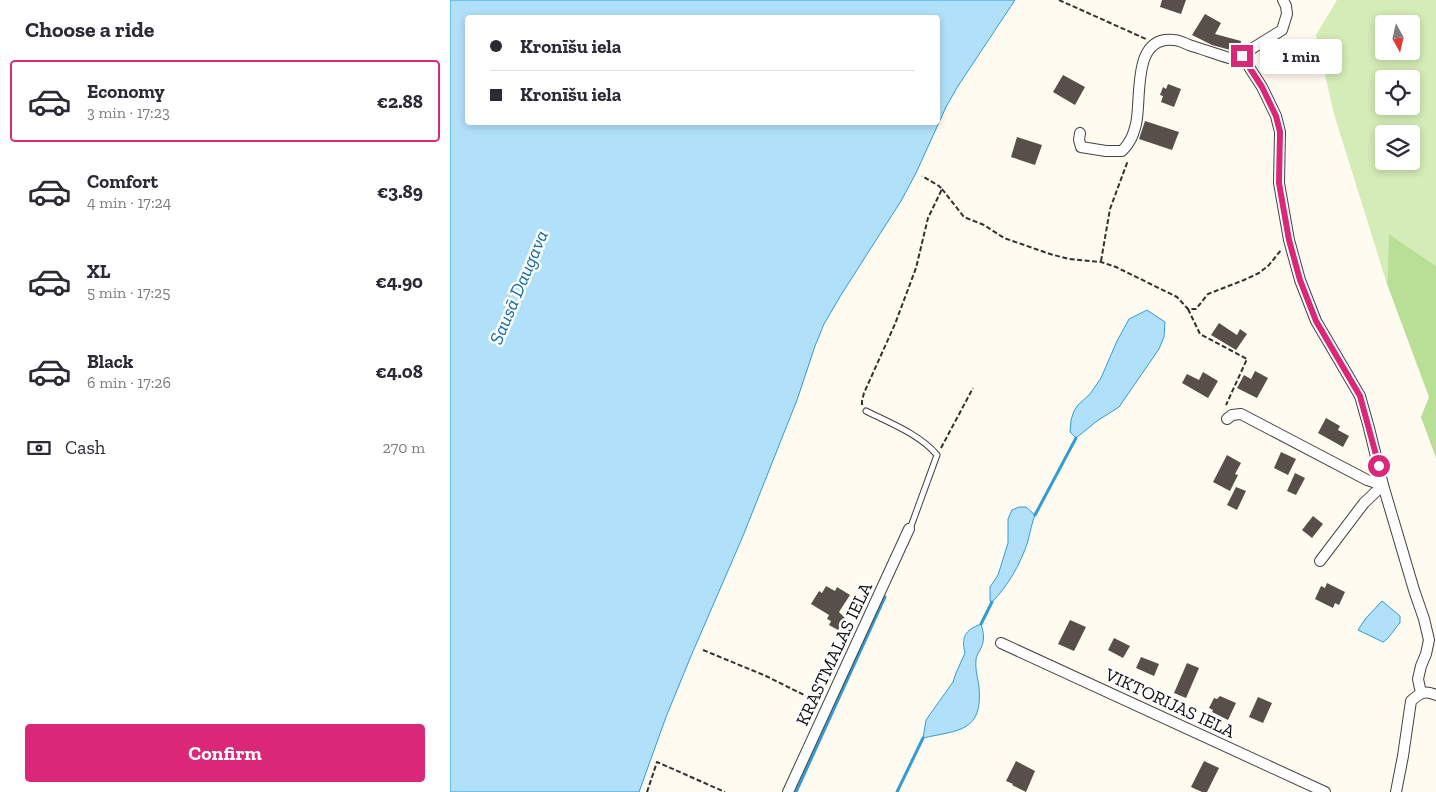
<!DOCTYPE html>
<html lang="en">
<head>
<meta charset="utf-8">
<style>
  body { margin:0; font-family:"Zilla Slab",serif; background:#f2f2f3; color:#2b2b33; height:100vh; display:flex; flex-direction:column; font-size:19px; white-space:nowrap }
  * { box-sizing:border-box; margin:0 }
  p { font-size:16px; color:#7c7c81 }
  .icon { flex:none; width:28px; height:28px; fill:none; stroke:currentColor; stroke-width:2; stroke-linecap:round; stroke-linejoin:round }
  .map { position:relative; flex:1; overflow:hidden }
  .side { display:flex; flex-direction:column; background:#fff; width:450px }
  .side>* { flex:none }
  .top-card { position:absolute; left:15px; top:15px; width:475px; height:110px; border-radius:5px; box-shadow:0 2px 8px #0003; display:grid; align-content:center; height:110px; padding:0 25px; background:#fff }
  .needle { width:32px; rotate:172deg }
  .tools { position:absolute; left:925px; top:15px; display:grid; gap:10px }
  .tools a { display:grid; place-items:center; width:45px; height:45px; border-radius:5px; background:#fff; box-shadow:0 2px 8px #0003; font-size:25px }
  .end { position:absolute; width:22px; height:22px; margin:-11px; border:6px solid #db2777; background:#fff; box-shadow:0 0 0 2px #fff }
  .from { border-radius:50% }
  .bubble { position:absolute; height:35px; border-radius:5px; background:#fff; box-shadow:0 2px 8px #0003; font-size:16px; font-weight:800; line-height:35px; text-align:center }
  .top-card b { display:flex; align-items:center; gap:18px; height:48px; font-size:19px }
  .top-card b+b { border-top:1px solid #e1e1e2 }
  .top-card i { width:12px; height:12px; background:#2b2b33 }
  ul { padding:0; list-style:none }
  li { display:flex; align-items:center; gap:15px; height:82px; margin:0 10px 8px; padding:0 15px; border:2px solid transparent; border-radius:5px }
  li div { flex:1 }
  li b { display:block; font-size:19px }
  li em { font-style:normal; font-weight:800 }
  li.selected { border-color:#db2777 }
  li>.icon { width:45px; height:45px; stroke-width:1.5 }
  h2 { padding:0 25px; font-size:22px; line-height:60px }
  .pay { display:flex; align-items:center; gap:12px; height:55px; padding:0 25px; font-size:19px }
  .pay p { margin-inline-start:auto }
  .button { display:flex; gap:10px; margin-top:auto; padding:10px 25px }
  .button a { flex:1; height:58px; border-radius:5px; background:#db2777; color:#fff; font-size:20px; font-weight:800; line-height:58px; text-align:center }
  main { display:flex; flex:1; min-height:0 }
  .map>svg:first-child { display:block }
</style>
</head>
<body>
<main>
<section class="side">
<h2>Choose a ride</h2>
<ul>
<li class="selected"><svg class="icon" aria-label="car" viewBox="0 0 24 24"><path d="M5 17H2v-5l4-1 3-4h7l3 4 3 1v5h-3M9 17h6M6 11h13"/><circle cx="7" cy="17" r="2"/><circle cx="17" cy="17" r="2"/></svg><div><b>Economy</b><p>3 min · 17:23</p></div><em>€2.88</em></li>
<li><svg class="icon" aria-label="car" viewBox="0 0 24 24"><path d="M5 17H2v-5l4-1 3-4h7l3 4 3 1v5h-3M9 17h6M6 11h13"/><circle cx="7" cy="17" r="2"/><circle cx="17" cy="17" r="2"/></svg><div><b>Comfort</b><p>4 min · 17:24</p></div><em>€3.89</em></li>
<li><svg class="icon" aria-label="car" viewBox="0 0 24 24"><path d="M5 17H2v-5l4-1 3-4h7l3 4 3 1v5h-3M9 17h6M6 11h13"/><circle cx="7" cy="17" r="2"/><circle cx="17" cy="17" r="2"/></svg><div><b>XL</b><p>5 min · 17:25</p></div><em>€4.90</em></li>
<li><svg class="icon" aria-label="car" viewBox="0 0 24 24"><path d="M5 17H2v-5l4-1 3-4h7l3 4 3 1v5h-3M9 17h6M6 11h13"/><circle cx="7" cy="17" r="2"/><circle cx="17" cy="17" r="2"/></svg><div><b>Black</b><p>6 min · 17:26</p></div><em>€4.08</em></li>
</ul>
<div class="pay"><svg class="icon" aria-label="cash" viewBox="0 0 24 24"><path d="M3 7h18v10H3z"/><circle cx="12" cy="12" r="2"/></svg>Cash<p>270 m</p></div>
<div class="button"><a>Confirm</a></div>
</section>
<div class="map">
<svg width="986" height="792" viewBox="0 0 986 792">
  <rect width="100%" height="100%" fill="#fffbf0"/>
  <!-- green -->
  <path fill="#d4ecb7" fill-rule="evenodd" d="M 887,0 L 986,0 L 986,266 L 939,234 L 937,284 L 884,114 L 866,35 ZM 934,24 L 961,24 L 961,51 L 934,51 ZM 934,79 L 961,79 L 961,106 L 934,106 ZM 934,134 L 961,134 L 961,161 L 934,161 Z"/>
  <!-- forest -->
  <polygon fill="#b9de95" points="939,234 986,266 986,458 971,417 979,397 937,284"/>
  <!-- water -->
  <g fill="#b1e1fa" stroke="#339bd6" fill-rule="evenodd">
    <path d="M 0,0 L 565,0 L 508,86 L 496,107 L 466,173 L 451,201 L 391,295 L 374,324 L 365,346 L 347,400 L 293,536 L 241,656 L 216,717 L 189,792 L 0,792 ZM 18,18 L 488,18 L 488,122 L 18,122 Z"/>
    <polygon points="697,310 715,322 714,337 709,349 669,407 647,421 626,438 620,432 621,420 624,411 628,405 640,394 651,378 667,341 679,319"/>
    <path d="M 569,507 L 576,507 L 585,515 C 582,523 580,532 578,541 C 571,563 558,586 542,602 L 540,601 L 540,587 L 548,575 L 558,543 L 558,519 L 562,510 Z"/>
    <path d="M 932,601 L 950,616 L 950,623 C 944,629 939,639 933,642 L 908,630 L 916,618 Z"/>
    <path d="M 531,624 C 534,633 535,641 530,650 C 528,654 526,656 526,660 C 525,670 528,678 529,687 C 533,732 509,730 473,738 L 476,720 L 503,682 L 506,673 L 515,653 C 511,637 515,630 531,624 Z"/>
  </g>
  <g fill="none" stroke-linecap="round" stroke-linejoin="round">
    <!-- stream -->
    <g stroke="#339bd6" stroke-width="3">
      <polyline points="585,515 626,438"/>
      <polyline points="531,624 542,602"/>
      <polyline points="346,792 435,597"/>
      <polyline points="447,792 473,738"/>
    </g>
  </g>
  <!-- building -->
  <g fill="#584f4a">
    <polygon points="712,0 736,0 731,14 710,7"/>
    <polygon points="755,14 771,23 765,34 791,41 790,48 784,51 762,45 742,35"/>
    <polygon points="613,75 635,87 625,105 603,92"/>
    <polygon points="718,84 731,89 724,107 711,102 713,96 710,95 713,87 716,89"/>
    <polygon points="695,121 729,132 722,150 689,139"/>
    <polygon points="567,137 592,145 585,165 561,157"/>
    <polygon points="769,323 787,335 790,329 797,334 786,350 761,335"/>
    <polygon points="805,371 818,378 807,398 787,388 794,375 801,379"/>
    <polygon points="753,372 768,381 758,398 732,383 737,374 749,380"/>
    <polygon points="876,418 890,426 888,430 899,436 893,447 868,433"/>
    <polygon points="831,452 846,459 838,475 824,468"/>
    <polygon points="777,455 791,463 785,474 788,475 780,491 763,482"/>
    <polygon points="845,473 855,478 846,495 837,491"/>
    <polygon points="786,487 796,491 787,510 777,505"/>
    <polygon points="863,516 873,524 862,538 852,530"/>
    <polygon points="877,583 895,592 889,605 885,603 883,608 865,599 871,586 875,588"/>
    <polygon points="376,586 385,591 387,587 400,595 389,612 395,618 388,630 379,625 381,621 377,619 379,615 361,604 369,591 372,593"/>
    <polygon points="620,620 636,627 624,651 608,644"/>
    <polygon points="664,638 680,646 673,658 658,650"/>
    <polygon points="691,657 709,664 704,676 686,668"/>
    <polygon points="737,663 749,668 736,698 724,693"/>
    <polygon points="770,696 786,703 778,720 762,712 763,710 759,708 764,698 767,699"/>
    <polygon points="808,697 822,703 813,723 799,717"/>
    <polygon points="566,761 585,771 576,792 562,785 563,784 556,781"/>
    <polygon points="754,761 769,768 757,792 752,792 741,787"/>
  </g>
  <g fill="none" stroke-linecap="round" stroke-linejoin="round">
    <!-- service casing -->
    <g stroke="#424242" stroke-width="7">
      <path id="service" d="M 416,411 C 440,423 471,435 487,455 L 460,529"/>
    </g>
    <!-- minor casing -->
    <g stroke="#424242" stroke-width="12">
      <g id="minor">
        <polyline points="792,56 812,87 826,116 830,132 829,183 839,240 850,280 866,321 910,396 919,428 933,485 964,590 974,619 979,640 976,654 971,666 968,679 971,693"/>
        <path d="M 630,133 L 629,140 L 631,147 L 656,151 L 672,151 C 680,143 683,136 686,124 C 692,99 681,35 724,40 C 729,40 734,43 739,45 C 752,49 766,54 779,58 L 787,58 L 832,30 L 837,14 L 836,6 L 833,0"/>
        <polyline points="777,419 782,415 791,414 917,480 933,485 914,503 870,561"/>
        <polyline points="551,643 875,792"/>
        <polyline points="338,792 459,529"/>
        <path d="M 946,792 L 953,756 L 961,701 C 970,693 974,690 986,695"/>
      </g>
    </g>
    <!-- path -->
    <g stroke="#313131" stroke-width="2" stroke-dasharray="5 2.5" stroke-linecap="butt">
      <polyline points="609,0 696,39"/>
      <polyline points="492,189 514,217 534,225 554,238 600,254 619,259 651,262 666,267 727,297 738,309 746,309 758,294 794,280 809,273 819,265 831,250"/>
      <polyline points="651,261 660,209 677,163 676,160"/>
      <polyline points="738,309 750,334 797,359 776,405"/>
      <polyline points="412,405 412,401 414,393 445,324 466,268 478,218 492,189 489,186 472,176"/>
      <polyline points="491,448 523,388"/>
      <polyline points="253,650 316,676 368,702"/>
      <polyline points="197,792 207,762 275,792"/>
    </g>
    <!-- service -->
    <use href="#service" stroke="#fff" stroke-width="5"/>
    <!-- minor -->
    <use href="#minor" stroke="#fff" stroke-width="10"/>
  </g>
  <g fill="none" stroke-linecap="round" stroke-linejoin="round">
    <!-- route -->
    <polyline stroke="#db2777" stroke-width="6" points="792,56 812,87 826,116 830,132 829,183 839,240 850,280 866,321 910,396 929,466"/>
  </g>
  <g text-anchor="middle" stroke-width="5" stroke-linejoin="round" paint-order="stroke">
    <!-- street labels -->
    <g font-size="18" fill="#0f0f0f" stroke="#fff">
      <text transform="translate(384 654) rotate(-65)" y="6">KRASTMALAS IELA</text>
      <text transform="translate(720 703) rotate(25)" y="6">VIKTORIJAS IELA</text>
    </g>
    <!-- water labels -->
    <g font-size="19" font-style="italic" fill="#0f6ba9" stroke="#fff">
      <text transform="translate(68 287) rotate(-67)" y="7">Sausā Daugava</text>
    </g>
  </g>
</svg>
<div class="tools">
<a><svg class="needle" viewBox="-14 -14 28 28"><path d="M0-13l5 13h-10z" fill="#e53935"/><path d="M0 13l5-13h-10z" fill="#7c7c81"/></svg></a>
<a><svg class="icon" aria-label="locate" viewBox="0 0 24 24"><circle cx="12" cy="12" r="6"/><path d="M12 2v4M12 18v4M2 12h4M18 12h4"/></svg></a>
<a><svg class="icon" aria-label="layers" viewBox="0 0 24 24"><path d="M12 4l9 5-9 5-9-5zM3 14l9 5 9-5"/></svg></a>
</div>
<i class="end from" style="left:929px;top:466px"></i>
<i class="end" style="left:792px;top:56px"></i>
<div class="bubble" style="left:810px;top:39px;width:82px">1 min</div>
<div class="top-card">
<b><i class="from"></i>Kronīšu iela</b>
<b><i></i>Kronīšu iela</b>
</div>
</div>
</main>
</body>
</html>
